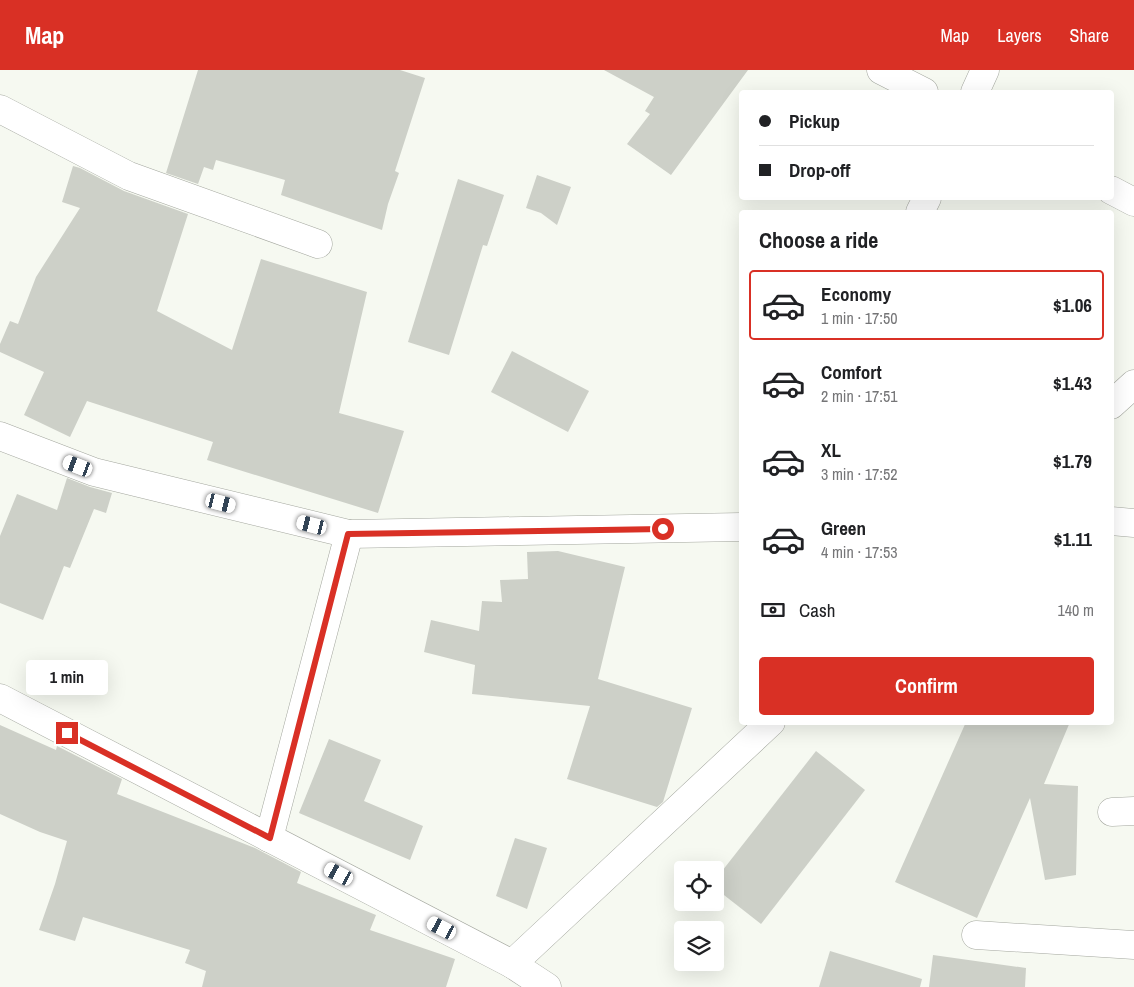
<!DOCTYPE html>
<html lang="en">
<head>
<meta charset="utf-8">
<style>
  body { margin:0; font-family:"Archivo Narrow",sans-serif; background:#f2f2f2; color:#202124; height:100vh; display:flex; flex-direction:column; font-size:19px; white-space:nowrap }
  * { box-sizing:border-box; margin:0 }
  p { font-size:16px; color:#757577 }
  .icon { flex:none; width:28px; height:28px; fill:none; stroke:currentColor; stroke-width:2; stroke-linecap:round; stroke-linejoin:round }
  .map { position:relative; flex:1; overflow:hidden }
  .panel { position:absolute; left:739px; top:140px; width:375px; height:515px; display:flex; flex-direction:column; background:#fff; border-radius:5px; box-shadow:0 5px 20px #0002 }
  .panel>* { flex:none }
  .guide { position:absolute; left:739px; top:20px; width:375px; height:110px; border-radius:5px; box-shadow:0 5px 20px #0002; display:grid; align-content:center; height:110px; padding:0 20px; background:#fff }
  .tools { position:absolute; left:674px; top:791px; display:grid; gap:10px }
  .tools a { display:grid; place-items:center; width:50px; height:50px; border-radius:5px; background:#fff; box-shadow:0 5px 20px #0002; font-size:25px }
  .end { position:absolute; width:22px; height:22px; margin:-11px; border:6px solid #d93025; background:#fff; box-shadow:0 0 0 2px #fff }
  .from { border-radius:50% }
  .bubble { position:absolute; height:35px; border-radius:5px; background:#fff; box-shadow:0 5px 20px #0002; font-size:16px; font-weight:700; line-height:35px; text-align:center }
  .car { position:absolute; width:15px; height:30px; margin:-15px -8px; border-radius:6px; box-shadow:0 0 4px 1px #0007; background:linear-gradient(#fff 24%,#345 0 40%,#fff 0 76%,#345 0 86%,#fff 0) }
  .guide b { display:flex; align-items:center; gap:18px; height:48px; font-size:19px }
  .guide b+b { border-top:1px solid #e0e0e0 }
  .guide i { width:12px; height:12px; background:#202124 }
  ul { padding:0; list-style:none }
  li { display:flex; align-items:center; gap:15px; height:70px; margin:0 10px 8px; padding:0 10px; border:2px solid transparent; border-radius:5px }
  li div { flex:1 }
  li b { display:block; font-size:19px }
  li em { font-style:normal; font-weight:700 }
  li.active { border-color:#d93025 }
  li>.icon { width:45px; height:45px; stroke-width:1.5 }
  h2 { padding:0 20px; font-size:22px; line-height:60px }
  .pay { display:flex; align-items:center; gap:12px; height:55px; padding:0 20px; font-size:19px }
  .pay p { margin-inline-start:auto }
  .action { display:flex; gap:10px; margin-top:auto; padding:10px 20px }
  .action a { flex:1; height:58px; border-radius:5px; background:#d93025; color:#fff; font-size:20px; font-weight:700; line-height:58px; text-align:center }
  header { display:flex; align-items:center; gap:30px; box-sizing:border-box; height:70px; padding:0 25px; background:#d93025; color:#fff }
  header strong { font-size:24px }
  nav { display:flex; gap:28px; margin-inline-start:auto; font-size:18px }
  .map>svg:first-child { display:block }
</style>
</head>
<body>
<header>
<strong>Map</strong>
<nav><a>Map</a><a>Layers</a><a>Share</a></nav>
</header>
<div class="map">
<svg width="1134" height="917" viewBox="0 0 1134 917">
  <rect width="100%" height="100%" fill="#f6f9f1"/>
  <!-- building -->
  <g fill="#cdd0c8">
    <polygon points="198,0 400,0 425,8 395,101 399,103 388,134 382,160 281,125 285,110 216,90 213,100 204,97 198,114 166,103"/>
    <polygon points="604,0 748,0 671,105 627,74 650,44 645,41 654,27"/>
    <polygon points="73,96 80,98 124,121 188,144 157,241 232,280 261,189 367,222 339,343 404,361 378,443 207,390 213,372 87,331 70,367 24,345 44,302 0,282 0,274 10,251 18,254 36,207 80,138 62,132"/>
    <polygon points="537,105 571,117 557,155 541,143 526,138"/>
    <polygon points="458,109 504,125 487,176 483,175 449,285 408,272"/>
    <polygon points="512,281 589,321 568,362 491,322"/>
    <polygon points="67,408 90,417 112,423 106,443 94,439 70,498 64,496 43,550 0,533 0,466 17,424 57,440"/>
    <polygon points="558,481 625,497 598,609 692,638 663,732 657,737 567,709 590,636 472,624 475,595 424,582 431,550 479,561 482,531 502,532 500,510 528,509 527,482"/>
    <polygon points="966,652 1070,652 1044,714 1078,716 1076,805 1045,810 1030,728 977,848 895,812"/>
    <polygon points="0,655 56,680 57,676 63,679 122,709 117,724 255,778 301,802 297,813 376,845 370,860 455,889 446,917 202,917 206,901 185,893 190,880 83,847 75,871 39,860 55,814 67,771 40,762 0,744"/>
    <polygon points="329,669 381,690 364,731 423,756 410,790 299,743"/>
    <polygon points="816,681 865,720 761,854 715,818 715,810"/>
    <polygon points="515,768 547,778 527,839 496,826"/>
    <polygon points="830,881 922,909 920,917 819,917"/>
    <polygon points="933,885 1026,898 1025,917 929,917"/>
  </g>
  <g fill="none" stroke-linecap="round" stroke-linejoin="round">
    <!-- minor casing -->
    <g stroke="#a4a79f" stroke-width="29">
      <g id="minor">
        <polyline points="881,0 924,22"/>
        <polyline points="975,22 985,0"/>
        <polyline points="0,39 129,106 318,174"/>
        <polyline points="1111,120 1134,132"/>
        <polyline points="920,142 927,128"/>
        <polyline points="0,366 94,402 349,464 269,768"/>
        <polyline points="1111,451 1134,453"/>
        <polyline points="349,464 741,457"/>
        <polyline points="0,628 512,894"/>
        <polyline points="1112,742 1134,741"/>
        <polyline points="976,865 1134,875"/>
      </g>
    </g>
    <!-- major casing -->
    <g stroke="#a4a79f" stroke-width="29">
      <g id="major">
        <polyline points="1111,335 1134,314"/>
        <polyline points="547,917 512,894 771,652"/>
      </g>
    </g>
    <!-- minor -->
    <use href="#minor" stroke="#fff" stroke-width="28"/>
    <!-- major -->
    <use href="#major" stroke="#fff" stroke-width="28"/>
  </g>
  <g fill="none" stroke-linecap="round" stroke-linejoin="round">
    <!-- route -->
    <polyline stroke="#d93025" stroke-width="6" points="67,663 270,768 348,464 663,459"/>
  </g>
</svg>
<div class="tools">
<a><svg class="icon" aria-label="locate" viewBox="0 0 24 24"><circle cx="12" cy="12" r="6"/><path d="M12 2v4M12 18v4M2 12h4M18 12h4"/></svg></a>
<a><svg class="icon" aria-label="layers" viewBox="0 0 24 24"><path d="M12 4l9 5-9 5-9-5zM3 14l9 5 9-5"/></svg></a>
</div>
<i class="end from" style="left:663px;top:459px"></i>
<i class="end" style="left:67px;top:663px"></i>
<div class="bubble" style="left:26px;top:590px;width:82px">1 min</div>
<i class="car" style="left:78px;top:396px;rotate:291deg"></i>
<i class="car" style="left:221px;top:433px;rotate:104deg"></i>
<i class="car" style="left:312px;top:455px;rotate:284deg"></i>
<i class="car" style="left:339px;top:804px;rotate:298deg"></i>
<i class="car" style="left:442px;top:858px;rotate:297deg"></i>
<div class="guide">
<b><i class="from"></i>Pickup</b>
<b><i></i>Drop-off</b>
</div>
<section class="panel">
<h2>Choose a ride</h2>
<ul>
<li class="active"><svg class="icon" aria-label="car" viewBox="0 0 24 24"><path d="M5 17H2v-5l4-1 3-4h7l3 4 3 1v5h-3M9 17h6M6 11h13"/><circle cx="7" cy="17" r="2"/><circle cx="17" cy="17" r="2"/></svg><div><b>Economy</b><p>1 min · 17:50</p></div><em>$1.06</em></li>
<li><svg class="icon" aria-label="car" viewBox="0 0 24 24"><path d="M5 17H2v-5l4-1 3-4h7l3 4 3 1v5h-3M9 17h6M6 11h13"/><circle cx="7" cy="17" r="2"/><circle cx="17" cy="17" r="2"/></svg><div><b>Comfort</b><p>2 min · 17:51</p></div><em>$1.43</em></li>
<li><svg class="icon" aria-label="car" viewBox="0 0 24 24"><path d="M5 17H2v-5l4-1 3-4h7l3 4 3 1v5h-3M9 17h6M6 11h13"/><circle cx="7" cy="17" r="2"/><circle cx="17" cy="17" r="2"/></svg><div><b>XL</b><p>3 min · 17:52</p></div><em>$1.79</em></li>
<li><svg class="icon" aria-label="car" viewBox="0 0 24 24"><path d="M5 17H2v-5l4-1 3-4h7l3 4 3 1v5h-3M9 17h6M6 11h13"/><circle cx="7" cy="17" r="2"/><circle cx="17" cy="17" r="2"/></svg><div><b>Green</b><p>4 min · 17:53</p></div><em>$1.11</em></li>
</ul>
<div class="pay"><svg class="icon" aria-label="cash" viewBox="0 0 24 24"><path d="M3 7h18v10H3z"/><circle cx="12" cy="12" r="2"/></svg>Cash<p>140 m</p></div>
<div class="action"><a>Confirm</a></div>
</section>
</div>
</body>
</html>
